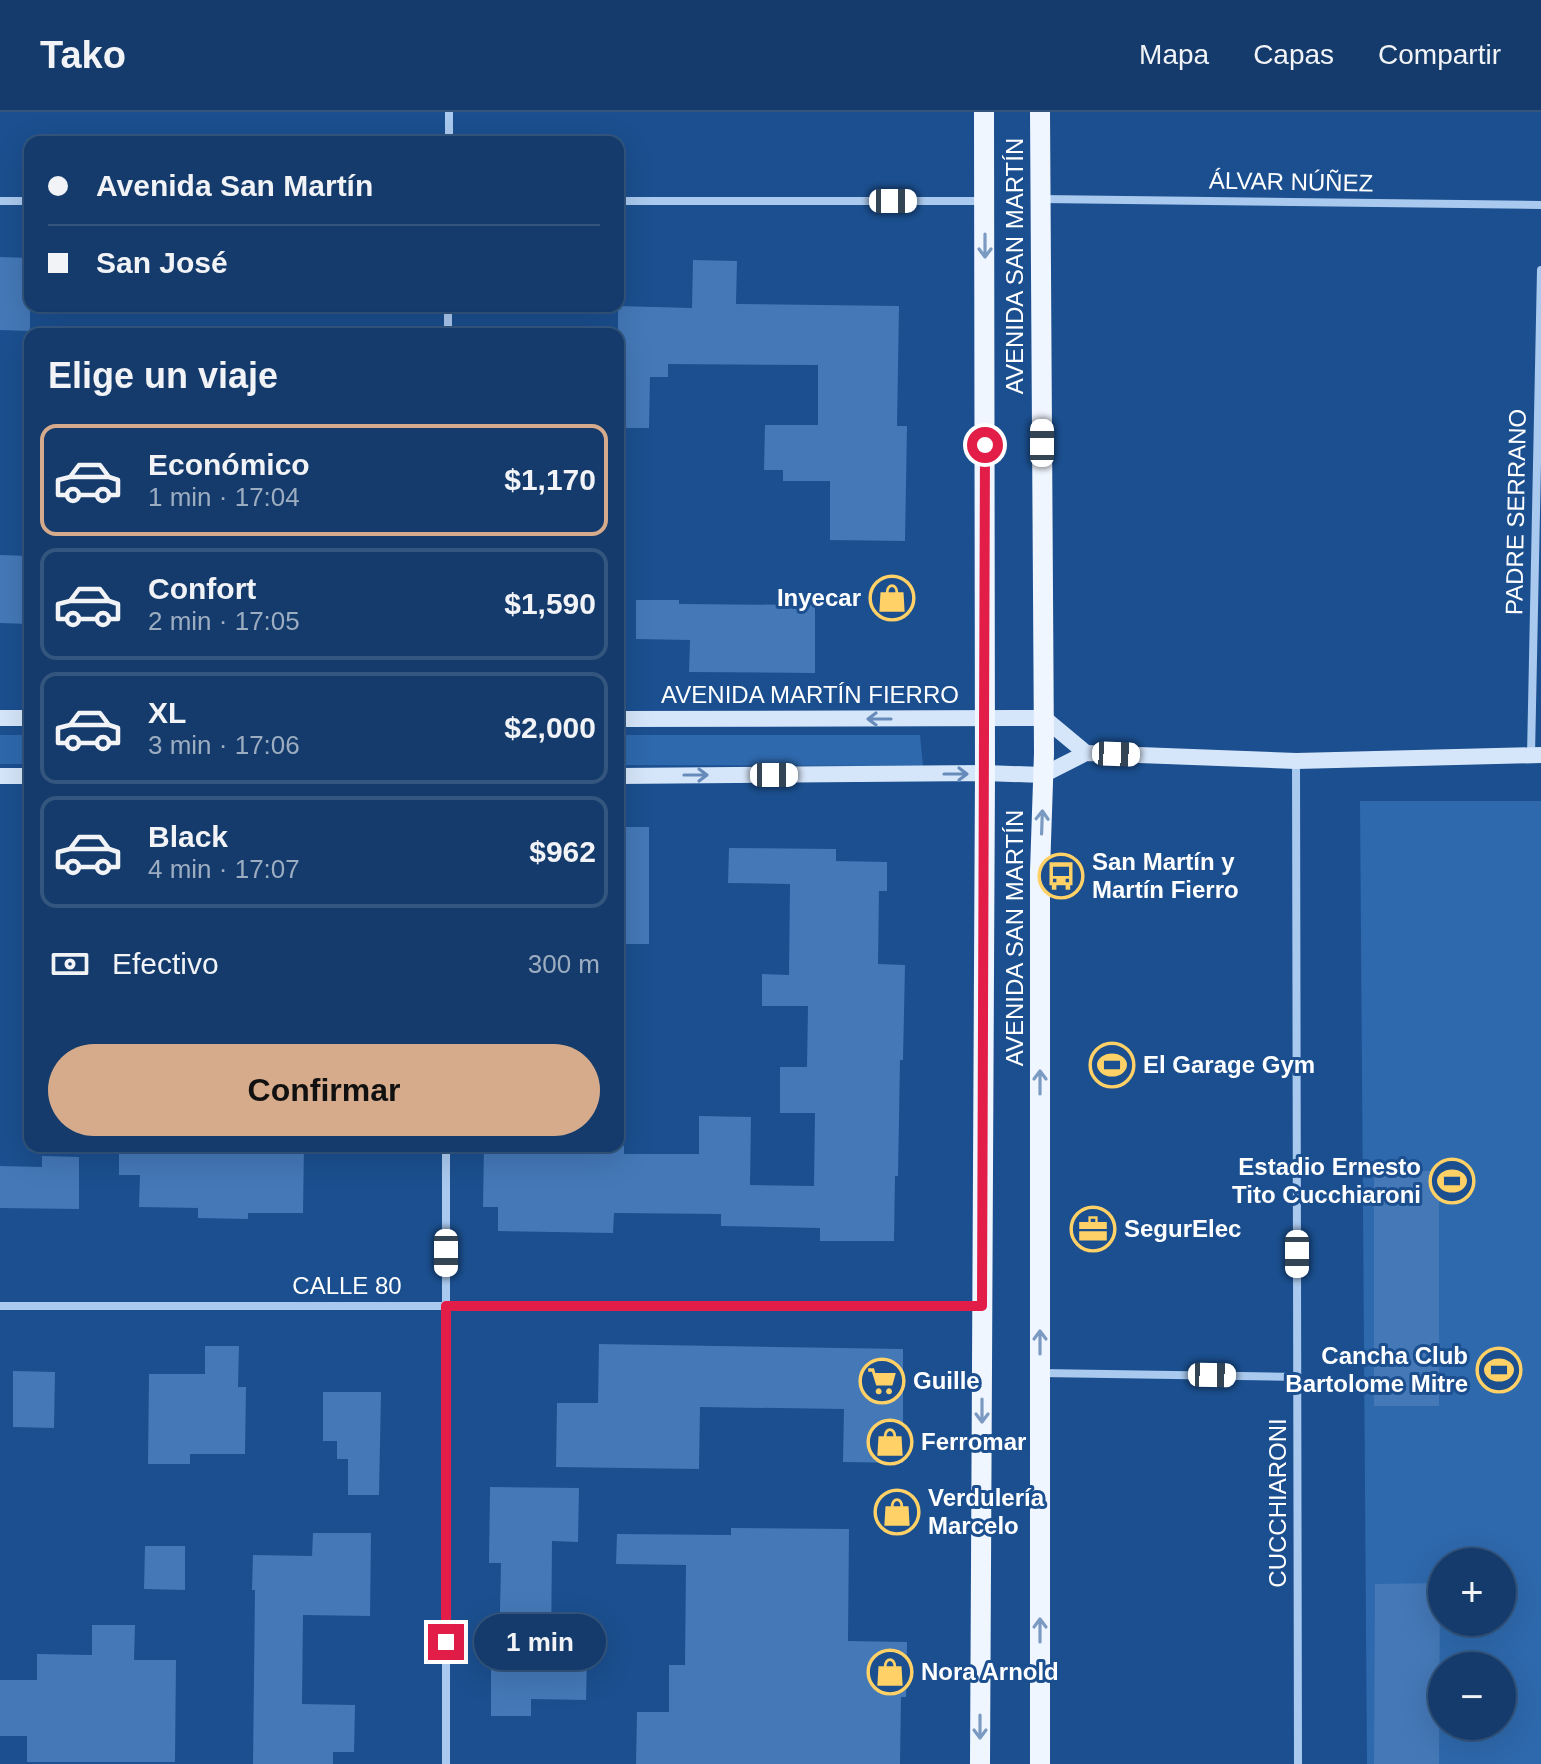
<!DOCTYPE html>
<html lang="es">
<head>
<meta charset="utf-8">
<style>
  body { margin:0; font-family:Helvetica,sans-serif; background:#214673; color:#f1f3f6; height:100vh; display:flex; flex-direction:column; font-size:30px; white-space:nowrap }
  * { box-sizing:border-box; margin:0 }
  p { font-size:26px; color:#9dadc1 }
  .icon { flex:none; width:44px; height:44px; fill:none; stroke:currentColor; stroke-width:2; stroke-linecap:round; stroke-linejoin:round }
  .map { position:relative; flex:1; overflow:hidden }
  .side { position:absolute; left:24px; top:216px; width:600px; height:824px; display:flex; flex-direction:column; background:#143b6b; border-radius:16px; box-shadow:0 8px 32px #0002,0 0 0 2px #33557e }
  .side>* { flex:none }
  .guide { position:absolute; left:24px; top:24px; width:600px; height:176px; border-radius:16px; box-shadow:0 8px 32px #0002,0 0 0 2px #33557e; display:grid; align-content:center; height:176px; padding:0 24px; background:#143b6b }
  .tools { position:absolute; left:1428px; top:1436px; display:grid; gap:16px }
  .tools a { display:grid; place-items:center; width:88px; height:88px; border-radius:50%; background:#143b6b; box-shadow:0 8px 32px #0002,0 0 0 2px #33557e; font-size:40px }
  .end { position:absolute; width:36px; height:36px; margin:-18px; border:10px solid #e11d48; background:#fff; box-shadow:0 0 0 4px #fff }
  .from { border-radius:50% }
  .bubble { position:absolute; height:56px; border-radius:28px; background:#143b6b; box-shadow:0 8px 32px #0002,0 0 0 2px #33557e; font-size:26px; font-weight:700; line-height:56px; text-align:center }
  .car { position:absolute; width:24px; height:48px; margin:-24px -12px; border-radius:10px; box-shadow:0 0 6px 2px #0007; background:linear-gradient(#fff 24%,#345 0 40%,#fff 0 76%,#345 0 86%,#fff 0) }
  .guide b { display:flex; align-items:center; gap:28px; height:76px; font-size:30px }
  .guide b+b { border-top:2px solid #33557e }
  .guide i { width:20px; height:20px; background:#f1f3f6 }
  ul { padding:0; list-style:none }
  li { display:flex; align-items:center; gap:24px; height:112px; margin:0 16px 12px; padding:0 8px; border:4px solid #33557e; border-radius:16px }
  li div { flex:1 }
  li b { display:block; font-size:30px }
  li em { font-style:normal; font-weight:700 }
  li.on { border-color:#d6ab8b }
  li>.icon { width:72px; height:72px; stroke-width:1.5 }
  h2 { padding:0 24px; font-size:36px; line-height:96px }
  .pay { display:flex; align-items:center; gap:20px; height:88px; padding:0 24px; font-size:30px }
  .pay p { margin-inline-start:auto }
  .action { display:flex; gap:16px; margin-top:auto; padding:16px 24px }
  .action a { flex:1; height:92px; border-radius:48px; background:#d6ab8b; color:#111; font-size:32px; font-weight:700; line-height:92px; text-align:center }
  header { display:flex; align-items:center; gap:48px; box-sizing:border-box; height:112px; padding:0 40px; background:#143b6b; border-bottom:2px solid #33557e }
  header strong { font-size:38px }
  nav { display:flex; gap:44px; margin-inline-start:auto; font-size:28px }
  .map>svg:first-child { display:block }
</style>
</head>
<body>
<header>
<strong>Tako</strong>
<nav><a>Mapa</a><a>Capas</a><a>Compartir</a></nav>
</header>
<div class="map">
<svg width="1541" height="1652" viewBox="0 0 1541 1652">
  <rect width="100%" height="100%" fill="#1b4f8f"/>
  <!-- green -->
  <g fill="#2e69ad" fill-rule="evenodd">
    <rect x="0" y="623" width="30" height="29"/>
    <polygon points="618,623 920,623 923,654 618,653"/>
    <path d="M 1360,689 L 1541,689 L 1541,1652 L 1367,1652 ZM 1442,1450 L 1502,1450 L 1502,1510 L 1442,1510 ZM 1442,1554 L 1502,1554 L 1502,1614 L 1442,1614 Z"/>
  </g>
  <!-- building -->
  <g fill="#4478b7">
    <polygon points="0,145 30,146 30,219 0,218"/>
    <polygon points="693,148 737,149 736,192 899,194 897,314 907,314 905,429 830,428 830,369 783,369 783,358 764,358 765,313 818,313 818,253 668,252 668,265 650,265 649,316 618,316 618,194 692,196"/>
    <polygon points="0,443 30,444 30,512 0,511"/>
    <polygon points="636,488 679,488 679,492 815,493 815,561 689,560 690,528 636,527"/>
    <rect x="618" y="715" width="31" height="117"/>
    <polygon points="729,736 836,737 836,749 887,750 887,779 879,779 878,852 905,853 903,948 900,948 898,1064 895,1064 894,1129 820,1129 820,1116 721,1114 721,1102 614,1101 613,1121 498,1119 498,1095 483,1095 484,1034 624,1034 624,1042 699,1042 699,1004 751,1005 750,1073 814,1074 815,1001 780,1001 780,955 807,955 808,894 762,894 762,862 789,863 790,772 728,771"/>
    <polygon points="119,1034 304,1034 303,1101 248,1101 248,1107 198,1106 198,1096 139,1095 140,1063 119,1063"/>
    <polygon points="42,1044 79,1045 79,1097 0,1096 0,1054 42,1055"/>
    <rect x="1374" y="1059" width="65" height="235"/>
    <polygon points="599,1232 903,1237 903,1351 843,1350 844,1297 700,1295 699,1357 556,1355 557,1291 598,1291"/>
    <polygon points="205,1234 239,1234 238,1275 246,1275 245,1342 190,1342 190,1352 148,1352 149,1262 205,1262"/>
    <polygon points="13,1259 55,1260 54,1316 13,1315"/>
    <polygon points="323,1280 381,1280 379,1383 348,1383 348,1347 337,1347 337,1329 323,1329"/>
    <polygon points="490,1375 579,1376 578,1430 552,1429 551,1547 587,1547 586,1588 531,1587 531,1604 491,1604 491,1546 499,1546 501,1451 489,1451"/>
    <polygon points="731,1416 849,1417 848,1529 907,1530 906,1585 901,1585 900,1652 636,1652 637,1600 669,1600 669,1553 685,1553 686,1453 616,1452 617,1422 731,1423"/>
    <polygon points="313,1421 371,1421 370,1504 303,1503 302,1592 355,1593 354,1640 333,1640 333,1652 253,1652 255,1478 252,1478 253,1443 312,1444"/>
    <polygon points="145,1434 185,1434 185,1478 144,1477"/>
    <polygon points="1440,1471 1439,1652 1374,1652 1375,1472"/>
    <polygon points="92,1513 135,1513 134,1548 176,1548 175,1650 27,1650 27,1624 0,1624 0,1568 37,1568 37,1542 92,1543"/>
  </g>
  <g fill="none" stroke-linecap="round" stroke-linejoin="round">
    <!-- minor -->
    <g stroke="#a9c9ee" stroke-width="8">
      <polyline points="449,30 449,0"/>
      <polyline points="1042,87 1541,93"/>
      <polyline points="0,89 30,89"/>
      <polyline points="618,89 984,89"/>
      <polyline points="448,222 448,194"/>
      <polyline points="1531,643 1541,158"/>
      <polyline points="1296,650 1298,1652"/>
      <polyline points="0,1194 981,1194"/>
      <polyline points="1041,1261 1297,1265"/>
      <polyline points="446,1652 446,1034"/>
    </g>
    <!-- secondary -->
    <g stroke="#d6e6fa" stroke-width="16">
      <polyline points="0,606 30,606"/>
      <polyline points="618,607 1044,606 1086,641"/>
      <polyline points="0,664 30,664"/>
      <polyline points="618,664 985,661 1043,663 1086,641 1296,649 1541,643"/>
    </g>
    <!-- primary -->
    <g stroke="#f0f6ff" stroke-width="20">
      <polyline points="1040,0 1044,641 1040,759 1040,1652"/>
      <polyline points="980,1652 985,661 984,0"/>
    </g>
  </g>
  <!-- one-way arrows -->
  <defs><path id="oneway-shaft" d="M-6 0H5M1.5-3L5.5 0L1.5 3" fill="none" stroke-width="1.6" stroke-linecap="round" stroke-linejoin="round" transform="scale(2)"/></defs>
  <g stroke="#7b9ac1">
    <use href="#oneway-shaft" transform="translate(985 134) rotate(90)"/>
    <use href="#oneway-shaft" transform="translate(1042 710) rotate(-88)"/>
    <use href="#oneway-shaft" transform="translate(1040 970) rotate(-90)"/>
    <use href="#oneway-shaft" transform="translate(1040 1230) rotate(-90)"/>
    <use href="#oneway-shaft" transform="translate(982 1299) rotate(90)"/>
    <use href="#oneway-shaft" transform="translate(1040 1518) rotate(-90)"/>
    <use href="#oneway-shaft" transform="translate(980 1615) rotate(90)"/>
  </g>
  <g stroke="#668bba">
    <use href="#oneway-shaft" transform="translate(879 607) rotate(-180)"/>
    <use href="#oneway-shaft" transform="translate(956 662)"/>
    <use href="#oneway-shaft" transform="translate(696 663)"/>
  </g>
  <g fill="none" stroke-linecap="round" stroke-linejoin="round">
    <!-- route -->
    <polyline stroke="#e11d48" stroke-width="10" points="446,1530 446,1194 982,1194 985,333"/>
  </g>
  <!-- icons -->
  <defs>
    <g id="shop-ring" transform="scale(2.3)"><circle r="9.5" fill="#1b4f8f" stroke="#ffd166" stroke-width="1.5"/><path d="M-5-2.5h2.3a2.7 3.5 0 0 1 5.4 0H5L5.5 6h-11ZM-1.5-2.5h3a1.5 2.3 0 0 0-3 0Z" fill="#ffd166"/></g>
    <g id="bus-ring" transform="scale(2.3)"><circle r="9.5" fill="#1b4f8f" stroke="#ffd166" stroke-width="1.5"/><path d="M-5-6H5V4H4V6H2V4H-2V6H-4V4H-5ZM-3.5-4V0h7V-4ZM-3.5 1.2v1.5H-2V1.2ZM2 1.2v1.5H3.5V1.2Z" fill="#ffd166"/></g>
    <g id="stadium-ring" transform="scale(2.3)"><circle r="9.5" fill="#1b4f8f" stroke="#ffd166" stroke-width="1.5"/><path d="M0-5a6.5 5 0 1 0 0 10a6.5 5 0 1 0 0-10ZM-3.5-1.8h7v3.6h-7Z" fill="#ffd166"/></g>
    <g id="office-ring" transform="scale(2.3)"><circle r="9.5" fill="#1b4f8f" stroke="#ffd166" stroke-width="1.5"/><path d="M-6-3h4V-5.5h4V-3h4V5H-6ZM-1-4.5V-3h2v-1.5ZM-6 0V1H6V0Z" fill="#ffd166"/></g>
    <g id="supermarket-ring" transform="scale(2.3)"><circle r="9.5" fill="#1b4f8f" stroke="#ffd166" stroke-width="1.5"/><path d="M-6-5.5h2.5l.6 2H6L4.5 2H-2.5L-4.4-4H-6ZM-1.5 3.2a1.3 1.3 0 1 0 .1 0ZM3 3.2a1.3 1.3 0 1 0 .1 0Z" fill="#ffd166"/></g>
  </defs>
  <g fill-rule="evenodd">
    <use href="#shop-ring" x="892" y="486"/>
    <use href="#bus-ring" x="1061" y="764"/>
    <use href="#stadium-ring" x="1112" y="953"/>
    <use href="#stadium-ring" x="1452" y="1069"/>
    <use href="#office-ring" x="1093" y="1117"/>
    <use href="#stadium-ring" x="1499" y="1258"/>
    <use href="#supermarket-ring" x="882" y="1269"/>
    <use href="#shop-ring" x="890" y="1330"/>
    <use href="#shop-ring" x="897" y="1400"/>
    <use href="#shop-ring" x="890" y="1560"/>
  </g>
  <g text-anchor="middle" stroke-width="6" stroke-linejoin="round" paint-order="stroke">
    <!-- street labels -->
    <g font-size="24" fill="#fff" stroke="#1b4f8f">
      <text transform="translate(1291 70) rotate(1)" y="8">ÁLVAR NÚÑEZ</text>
      <text transform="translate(1015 154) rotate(-90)" y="8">AVENIDA SAN MARTÍN</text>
      <text transform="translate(1516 400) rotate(-89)" y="8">PADRE SERRANO</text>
      <text x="810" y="591">AVENIDA MARTÍN FIERRO</text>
      <text transform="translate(1015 826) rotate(-90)" y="8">AVENIDA SAN MARTÍN</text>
      <text x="347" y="1182">CALLE 80</text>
      <text transform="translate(1278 1391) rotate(-90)" y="8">CUCCHIARONI</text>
    </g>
    <!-- poi labels -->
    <g font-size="24" font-weight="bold" fill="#fff" stroke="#1b4f8f" text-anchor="start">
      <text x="861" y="494" text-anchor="end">Inyecar</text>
      <text x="1092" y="758">San Martín y<tspan x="1092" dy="28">Martín Fierro</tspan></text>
      <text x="1143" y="961">El Garage Gym</text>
      <text x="1421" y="1063" text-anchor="end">Estadio Ernesto<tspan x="1421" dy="28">Tito Cucchiaroni</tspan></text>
      <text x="1124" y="1125">SegurElec</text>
      <text x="1468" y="1252" text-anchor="end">Cancha Club<tspan x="1468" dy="28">Bartolome Mitre</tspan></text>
      <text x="913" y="1277">Guille</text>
      <text x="921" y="1338">Ferromar</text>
      <text x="928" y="1394">Verdulería<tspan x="928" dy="28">Marcelo</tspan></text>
      <text x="921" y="1568">Nora Arnold</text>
    </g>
  </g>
</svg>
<div class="tools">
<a>+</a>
<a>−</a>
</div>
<i class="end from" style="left:985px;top:333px"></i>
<i class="end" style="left:446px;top:1530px"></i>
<div class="bubble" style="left:474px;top:1502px;width:132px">1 min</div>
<i class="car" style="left:893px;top:89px;rotate:90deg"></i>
<i class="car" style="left:1042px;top:331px;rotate:0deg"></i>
<i class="car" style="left:1116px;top:642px;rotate:92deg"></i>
<i class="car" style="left:774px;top:663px;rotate:90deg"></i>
<i class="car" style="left:446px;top:1141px;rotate:180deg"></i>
<i class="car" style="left:1297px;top:1142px;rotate:180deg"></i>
<i class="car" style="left:1212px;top:1263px;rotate:91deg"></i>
<div class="guide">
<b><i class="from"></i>Avenida San Martín</b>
<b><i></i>San José</b>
</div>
<section class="side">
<h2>Elige un viaje</h2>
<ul>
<li class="on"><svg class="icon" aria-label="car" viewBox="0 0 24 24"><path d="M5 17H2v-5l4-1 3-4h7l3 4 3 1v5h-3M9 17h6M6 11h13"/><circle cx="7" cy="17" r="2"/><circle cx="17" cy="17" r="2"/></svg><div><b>Económico</b><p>1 min · 17:04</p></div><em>$1,170</em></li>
<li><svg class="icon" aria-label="car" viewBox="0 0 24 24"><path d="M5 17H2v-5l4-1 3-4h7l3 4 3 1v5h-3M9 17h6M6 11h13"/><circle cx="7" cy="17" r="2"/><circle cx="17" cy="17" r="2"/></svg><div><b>Confort</b><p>2 min · 17:05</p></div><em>$1,590</em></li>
<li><svg class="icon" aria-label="car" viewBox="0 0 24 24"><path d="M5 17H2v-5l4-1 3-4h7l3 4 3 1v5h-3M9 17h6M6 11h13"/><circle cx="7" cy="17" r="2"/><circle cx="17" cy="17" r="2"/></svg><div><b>XL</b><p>3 min · 17:06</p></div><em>$2,000</em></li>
<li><svg class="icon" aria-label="car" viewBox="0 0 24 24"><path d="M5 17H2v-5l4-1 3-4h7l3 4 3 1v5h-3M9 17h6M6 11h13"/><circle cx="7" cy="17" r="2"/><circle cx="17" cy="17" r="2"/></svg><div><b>Black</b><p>4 min · 17:07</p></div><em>$962</em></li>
</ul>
<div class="pay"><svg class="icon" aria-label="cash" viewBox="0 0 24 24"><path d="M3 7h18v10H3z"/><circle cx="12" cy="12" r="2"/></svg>Efectivo<p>300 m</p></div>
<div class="action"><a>Confirmar</a></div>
</section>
</div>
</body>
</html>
